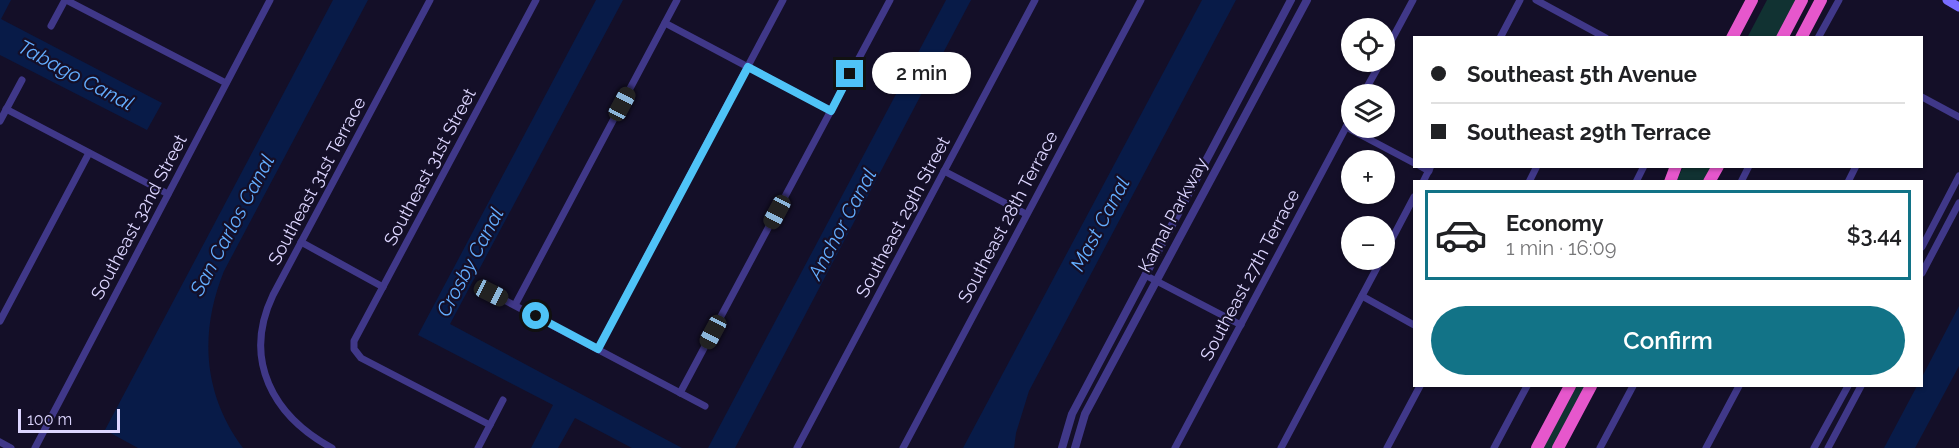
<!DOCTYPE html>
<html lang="en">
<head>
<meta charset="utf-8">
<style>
  body { margin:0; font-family:Raleway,sans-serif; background:#f2f2f2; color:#202124; height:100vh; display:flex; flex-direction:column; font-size:22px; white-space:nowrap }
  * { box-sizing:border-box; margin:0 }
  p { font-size:20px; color:#757577 }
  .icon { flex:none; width:33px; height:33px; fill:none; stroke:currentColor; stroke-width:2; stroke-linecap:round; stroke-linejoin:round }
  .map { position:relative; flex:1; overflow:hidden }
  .sheet { position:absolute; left:1413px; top:180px; width:510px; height:207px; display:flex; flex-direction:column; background:#fff; border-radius:0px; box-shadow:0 2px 4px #0004 }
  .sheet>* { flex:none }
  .guide { position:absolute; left:1413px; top:36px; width:510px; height:132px; border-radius:0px; box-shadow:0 2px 4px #0004; display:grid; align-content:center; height:132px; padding:0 18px; background:#fff }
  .tools { position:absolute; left:1341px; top:18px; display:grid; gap:12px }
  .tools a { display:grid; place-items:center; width:54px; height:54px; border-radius:50%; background:#fff; box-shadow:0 2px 4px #0004; font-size:30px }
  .scale { position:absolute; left:18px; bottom:15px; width:102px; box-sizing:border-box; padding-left:6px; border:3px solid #ddd6ff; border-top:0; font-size:16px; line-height:21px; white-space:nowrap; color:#ddd6ff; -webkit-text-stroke:4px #140f28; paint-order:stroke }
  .end { position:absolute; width:27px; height:27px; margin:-14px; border:8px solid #4fc3f7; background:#111; box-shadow:0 0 0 3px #111 }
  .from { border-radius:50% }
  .bubble { position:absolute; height:42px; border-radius:21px; background:#fff; box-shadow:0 2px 4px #0004; font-size:20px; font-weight:600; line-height:42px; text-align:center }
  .car { position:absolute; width:18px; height:36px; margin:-18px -9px; border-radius:8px; box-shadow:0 0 4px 2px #0007; background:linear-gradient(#222 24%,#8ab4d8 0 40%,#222 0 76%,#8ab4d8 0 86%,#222 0) }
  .guide b { display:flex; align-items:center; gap:21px; height:57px; font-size:22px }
  .guide b+b { border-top:2px solid #e0e0e0 }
  .guide i { width:15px; height:15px; background:#202124 }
  ul { padding:10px 0 0; list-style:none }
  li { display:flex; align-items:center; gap:18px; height:90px; margin:0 12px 9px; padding:0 6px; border:3px solid #e0e0e0; border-radius:0px }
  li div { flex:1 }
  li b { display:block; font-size:22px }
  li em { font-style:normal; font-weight:600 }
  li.selected { border-color:#127387 }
  li>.icon { width:54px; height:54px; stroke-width:1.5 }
  .button { display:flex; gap:12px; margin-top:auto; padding:12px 18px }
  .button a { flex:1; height:69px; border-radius:36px; background:#127387; color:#fff; font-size:24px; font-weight:600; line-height:69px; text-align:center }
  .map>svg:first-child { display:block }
</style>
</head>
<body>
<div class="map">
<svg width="1959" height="448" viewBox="0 0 1959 448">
  <rect width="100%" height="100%" fill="#140f28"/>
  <!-- green -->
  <g fill="#113232">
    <polygon points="1767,0 1798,0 1777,37 1747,38"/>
    <polygon points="1683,167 1712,167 1703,181 1676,182"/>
    <polygon points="1577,386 1585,386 1552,448 1543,448"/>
  </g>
  <!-- water -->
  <g fill="#081b48">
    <polygon points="0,0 11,0 1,19 162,103 147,130 0,55"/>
    <path d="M 333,0 L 368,0 L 224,271 C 199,333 203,394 243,448 L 138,448 L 105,430 Z"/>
    <polygon points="596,0 623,0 450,324 682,448 632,448 575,418 558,448 531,448 553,405 418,335"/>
    <polygon points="946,0 971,0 735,448 708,448"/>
    <polygon points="1202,0 1236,0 1029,391 1016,433 1014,448 963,448"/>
    <polygon points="1959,306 1959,366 1915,448 1884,448 1917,386 1922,386 1922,377"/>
  </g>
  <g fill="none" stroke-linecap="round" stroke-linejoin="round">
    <!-- minor -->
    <g stroke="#403889" stroke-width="7">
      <polyline points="66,0 226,83"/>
      <polyline points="1536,0 1606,38"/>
      <polyline points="665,23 831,111"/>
      <polyline points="51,26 65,0"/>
      <polyline points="1500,38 1520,0"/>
      <polyline points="1818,38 1839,0"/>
      <polyline points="1384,54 1413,0"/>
      <polyline points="1363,94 1381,62"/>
      <polyline points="1922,97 1959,117"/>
      <polyline points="6,109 168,194"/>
      <polyline points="0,121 22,80"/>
      <polyline points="1346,127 1414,163"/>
      <polyline points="1420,166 1429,171"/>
      <polyline points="944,171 1026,214"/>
      <polyline points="1423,182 1431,166"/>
      <polyline points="1529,182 1537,166"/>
      <polyline points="1636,182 1644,166"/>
      <polyline points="1741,182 1749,166"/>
      <polyline points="1848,182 1856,166"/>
      <polyline points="301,242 383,287"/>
      <polyline points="1922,247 1959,176"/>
      <polyline points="1384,254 1414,197"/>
      <polyline points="1922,273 1959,203"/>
      <polyline points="1145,275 1241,325"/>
      <polyline points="491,293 705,406"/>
      <polyline points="1362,296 1414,325"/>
      <polyline points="515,305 677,0"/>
      <polyline points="0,321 89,153"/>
      <polyline points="598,349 783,0"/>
      <polyline points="680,393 890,0"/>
      <polyline points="490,425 361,358 354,349 354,341 536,0"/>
      <polyline points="0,442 11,448"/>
      <polyline points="35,448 270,0"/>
      <path d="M 332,448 C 273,416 242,360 273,295 L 430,0"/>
      <polyline points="478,448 503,400"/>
      <polyline points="797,448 1035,0"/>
      <polyline points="903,448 1141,0"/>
      <polyline points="1175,448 1352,116"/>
      <polyline points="1281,448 1381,260"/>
      <polyline points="1387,448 1420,386"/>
      <polyline points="1494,448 1527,386"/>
      <polyline points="1600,448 1633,386"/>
      <polyline points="1706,448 1739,386"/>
      <polyline points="1814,448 1848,386"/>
      <polyline points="1828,448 1861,386"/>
    </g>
    <!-- tertiary -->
    <g stroke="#403889" stroke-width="8">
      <polyline points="1062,448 1072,414 1291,0"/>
      <polyline points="1075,448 1085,414 1307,0"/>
    </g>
    <!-- secondary -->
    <polyline stroke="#796dff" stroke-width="9" points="1947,0 1959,7"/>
    <!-- trunk -->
    <g stroke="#e657cc" stroke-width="12">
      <polyline points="1732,38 1752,0"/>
      <polyline points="1782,38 1802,0"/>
      <polyline points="1801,38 1821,0"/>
      <polyline points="1670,182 1676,166"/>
      <polyline points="1709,182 1718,166"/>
      <polyline points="1537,448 1570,386"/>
      <polyline points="1558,448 1591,386"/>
    </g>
  </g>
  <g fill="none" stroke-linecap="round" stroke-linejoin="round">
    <!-- route -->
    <polyline stroke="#4fc3f7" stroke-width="8" points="536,316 598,349 748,67 831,111 850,74"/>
  </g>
  <g text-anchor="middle" stroke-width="4.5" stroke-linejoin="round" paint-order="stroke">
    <!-- street labels -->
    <g font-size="18" fill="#ddd6ff" stroke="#140f28">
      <text transform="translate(430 167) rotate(-62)" y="6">Southeast 31st Street</text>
      <text transform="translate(317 181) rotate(-62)" y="6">Southeast 31st Terrace</text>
      <text transform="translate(1173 215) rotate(-62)" y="6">Kamal Parkway</text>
      <text transform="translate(139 217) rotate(-62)" y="6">Southeast 32nd Street</text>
      <text transform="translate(903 217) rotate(-62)" y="6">Southeast 29th Street</text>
      <text transform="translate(1008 217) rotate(-62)" y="6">Southeast 28th Terrace</text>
      <text transform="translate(1250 275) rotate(-62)" y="6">Southeast 27th Terrace</text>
    </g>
    <!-- water labels -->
    <g font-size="20" font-style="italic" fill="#64aeff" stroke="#140f28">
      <text transform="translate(76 75) rotate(28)" y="7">Tabago Canal</text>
      <text transform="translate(842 224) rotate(-62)" y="7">Anchor Canal</text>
      <text transform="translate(1100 224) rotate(-62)" y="7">Mast Canal</text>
      <text transform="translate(232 225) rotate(-62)" y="7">San Carlos Canal</text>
      <text transform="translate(470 262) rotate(-62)" y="7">Crosby Canal</text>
    </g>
  </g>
</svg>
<div class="tools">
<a><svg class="icon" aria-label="locate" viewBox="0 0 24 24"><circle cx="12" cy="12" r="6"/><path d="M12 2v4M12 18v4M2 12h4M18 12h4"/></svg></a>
<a><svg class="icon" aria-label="layers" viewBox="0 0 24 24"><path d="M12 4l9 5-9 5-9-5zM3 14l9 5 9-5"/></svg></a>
<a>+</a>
<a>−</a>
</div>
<div class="scale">100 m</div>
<i class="end from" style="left:536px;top:316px"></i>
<i class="end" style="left:850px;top:74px"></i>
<div class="bubble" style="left:872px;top:52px;width:99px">2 min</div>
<i class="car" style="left:622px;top:104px;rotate:28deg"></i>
<i class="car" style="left:777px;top:212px;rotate:208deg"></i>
<i class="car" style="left:491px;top:293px;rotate:117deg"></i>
<i class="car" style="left:713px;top:332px;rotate:208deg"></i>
<div class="guide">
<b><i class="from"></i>Southeast 5th Avenue</b>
<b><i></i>Southeast 29th Terrace</b>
</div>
<section class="sheet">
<ul>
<li class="selected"><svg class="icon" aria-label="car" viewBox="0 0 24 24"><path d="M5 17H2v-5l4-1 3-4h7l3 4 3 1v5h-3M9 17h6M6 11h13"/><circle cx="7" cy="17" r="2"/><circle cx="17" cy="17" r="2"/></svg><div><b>Economy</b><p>1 min · 16:09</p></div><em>$3.44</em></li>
</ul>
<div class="button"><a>Confirm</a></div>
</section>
</div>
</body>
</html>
